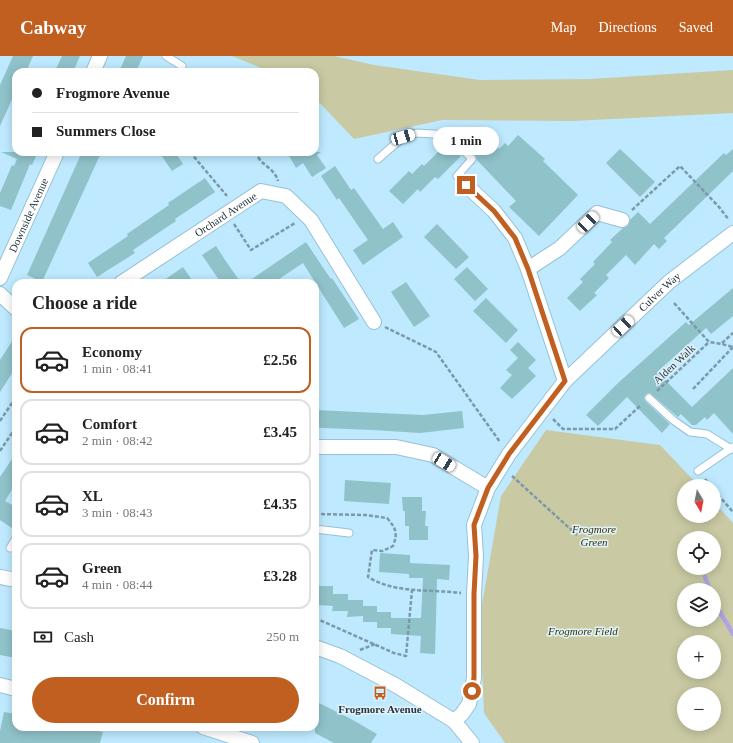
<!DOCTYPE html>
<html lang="en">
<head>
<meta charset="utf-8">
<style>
  body { margin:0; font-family:Georgia,serif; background:#f2f2f2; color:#222; height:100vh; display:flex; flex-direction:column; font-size:15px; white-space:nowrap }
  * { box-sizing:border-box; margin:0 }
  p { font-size:13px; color:#767676 }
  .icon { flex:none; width:22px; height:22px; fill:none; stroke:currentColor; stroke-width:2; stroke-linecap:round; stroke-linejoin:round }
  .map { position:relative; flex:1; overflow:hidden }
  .drawer { position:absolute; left:12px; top:223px; width:307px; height:452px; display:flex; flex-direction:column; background:#fff; border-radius:12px; box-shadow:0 2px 10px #0003 }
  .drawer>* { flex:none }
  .hud { position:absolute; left:12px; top:12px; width:307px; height:88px; border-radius:12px; box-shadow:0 2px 10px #0003; display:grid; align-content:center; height:88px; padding:0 20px; background:#fff }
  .needle { width:26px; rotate:170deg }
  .fabs { position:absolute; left:677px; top:423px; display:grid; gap:8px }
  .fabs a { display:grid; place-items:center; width:44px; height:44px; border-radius:50%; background:#fff; box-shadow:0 2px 10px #0003; font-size:20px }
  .end { position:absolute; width:18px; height:18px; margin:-9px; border:5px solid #c05f1f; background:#fff; box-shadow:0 0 0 2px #fff }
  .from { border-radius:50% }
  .bubble { position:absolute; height:28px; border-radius:14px; background:#fff; box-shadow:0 2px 10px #0003; font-size:13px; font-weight:700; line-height:28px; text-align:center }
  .car { position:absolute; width:12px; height:24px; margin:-12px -6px; border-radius:5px; box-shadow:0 0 3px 1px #0007; background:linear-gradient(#fff 24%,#345 0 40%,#fff 0 76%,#345 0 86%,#fff 0) }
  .hud b { display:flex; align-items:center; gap:14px; height:38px; font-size:15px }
  .hud b+b { border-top:1px solid #e0e0e0 }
  .hud i { width:10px; height:10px; background:#222 }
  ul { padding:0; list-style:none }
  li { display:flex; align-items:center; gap:12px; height:66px; margin:0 8px 6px; padding:0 12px; border:2px solid #e0e0e0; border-radius:12px }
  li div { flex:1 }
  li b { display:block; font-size:15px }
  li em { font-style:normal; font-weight:700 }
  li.current { border-color:#c05f1f }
  li>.icon { width:36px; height:36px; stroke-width:1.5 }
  h2 { padding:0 20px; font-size:18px; line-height:48px }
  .pay { display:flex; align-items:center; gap:10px; height:44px; padding:0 20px; font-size:15px }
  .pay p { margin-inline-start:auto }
  .action { display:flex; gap:8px; margin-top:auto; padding:8px 20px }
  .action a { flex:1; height:46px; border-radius:24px; background:#c05f1f; color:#fff; font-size:16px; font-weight:700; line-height:46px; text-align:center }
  header { display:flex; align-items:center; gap:24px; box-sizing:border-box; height:56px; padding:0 20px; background:#c05f1f; color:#fff }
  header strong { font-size:19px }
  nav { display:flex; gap:22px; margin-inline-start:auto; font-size:14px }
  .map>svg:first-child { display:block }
</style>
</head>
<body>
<header>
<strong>Cabway</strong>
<nav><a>Map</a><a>Directions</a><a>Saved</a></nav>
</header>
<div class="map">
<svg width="733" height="687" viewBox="0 0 733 687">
  <rect width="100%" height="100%" fill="#bee9fe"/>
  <!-- green -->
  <g fill="#c9caa3" fill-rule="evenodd">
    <polygon points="232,0 334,0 374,9 480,24 590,23 733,14 733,57 572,65 442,64 354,83 315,42 315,16 271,16"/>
    <path d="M 546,374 L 660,389 L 699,430 L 684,430 L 684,460 L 714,460 L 714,446 L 733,467 L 733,687 L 505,687 L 484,657 L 480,560 L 501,440 ZM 684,482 L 714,482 L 714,512 L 684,512 ZM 684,534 L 714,534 L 714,564 L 684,564 ZM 684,586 L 714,586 L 714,616 L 684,616 ZM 684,638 L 714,638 L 714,668 L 684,668 Z"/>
  </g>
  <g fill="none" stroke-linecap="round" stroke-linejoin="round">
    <!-- stream -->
    <g stroke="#ada6e1" stroke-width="4.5">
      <polyline points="705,521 710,534"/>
      <polyline points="714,546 733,578"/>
    </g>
  </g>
  <!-- building -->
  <g fill="#90c2ca">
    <polygon points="13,0 33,0 26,16 16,16 16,42 13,41 0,70 0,29"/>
    <polygon points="62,0 80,0 73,16 63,16 56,13"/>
    <polygon points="126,0 143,0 136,16 119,16"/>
    <polygon points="518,79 545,103 543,105 578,139 539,180 509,151 516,145 477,104 476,100 470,94 477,88 482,93 490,84 499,93 505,87 508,90"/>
    <polygon points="447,87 461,100 438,123 435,121 420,136 418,133 403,148 389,135 409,115 412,118 422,108 424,110"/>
    <polygon points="620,93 655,126 640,141 606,107"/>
    <polygon points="733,93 733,115 664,182 667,185 659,193 654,188 635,209 626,199 606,219 609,222 594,237 597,239 580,255 567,242 583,226 580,223 595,208 593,206 612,186 610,184 623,172 628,170 630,164 638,156 650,168 724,97 726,99"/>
    <polygon points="1,96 38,96 32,109 30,108 11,154 0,150 0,137 12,109 14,110 17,103"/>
    <polygon points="82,96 91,96 100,99 42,226 27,219"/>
    <polygon points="159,96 175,96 183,108 172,115"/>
    <polygon points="287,96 321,96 317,99 326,112 312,121 303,107 296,112"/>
    <polygon points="335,110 351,134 354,132 383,173 393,166 403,181 363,209 353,194 368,184 339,142 337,144 321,120"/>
    <polygon points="205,122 215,136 175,163 176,165 133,194 135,197 97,221 88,207 128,180 127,178 169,149 168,147"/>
    <polygon points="437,168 469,201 456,213 424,181"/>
    <polygon points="306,186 324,213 331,223 332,222 359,263 344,272 303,207 273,227 246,227"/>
    <polygon points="216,190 225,204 241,227 221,227 202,199"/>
    <polygon points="183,211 194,227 160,227"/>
    <polygon points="467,211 488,233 475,245 454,223"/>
    <polygon points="406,226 430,260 414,271 391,236"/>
    <polygon points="733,232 733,260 711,278 706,272 657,316 692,351 733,312 733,378 714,357 707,364 705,361 696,369 692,369 681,358 678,361 650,337 646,338 644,341 645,345 670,368 662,377 627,341 598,370 586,359 617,328 686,266 689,269"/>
    <polygon points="486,242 518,274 506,287 473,255"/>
    <polygon points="16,279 16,311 0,336 0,304"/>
    <polygon points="518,286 536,304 528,312 536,320 512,343 500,332 512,319 506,314 518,302 510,294"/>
    <polygon points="315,354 423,359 462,355 464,372 420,377 373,374 322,372 315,371"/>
    <polygon points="16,397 16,427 5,445 16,451 16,475 0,464 0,421"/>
    <polygon points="345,424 391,427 389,448 344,445"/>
    <polygon points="402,441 422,441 422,455 426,455 425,470 428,470 428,484 409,484 409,470 405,470 405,455 403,455"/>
    <polygon points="380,497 410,499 410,507 450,509 449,524 437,523 435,598 420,597 421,580 391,578 391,572 377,572 377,566 363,566 363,560 347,561 348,555 332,555 333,550 317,549 317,545 315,545 315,530 333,530 333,538 348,538 348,544 363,544 363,550 377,550 377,556 391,556 391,562 421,562 423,522 409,522 409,518 379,516"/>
    <polygon points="0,572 16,575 16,602 0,599"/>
    <polygon points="315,645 351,663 377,678 371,687 334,687 315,677"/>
    <polygon points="4,656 16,658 16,671 77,671 103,676 100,687 0,687 0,675"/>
  </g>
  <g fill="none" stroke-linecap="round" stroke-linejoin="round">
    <!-- service casing -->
    <g stroke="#97c1d5" stroke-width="9">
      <g id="service">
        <polyline points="166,0 182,10"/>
        <polyline points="378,103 403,81 417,77 449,79 472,103 457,120 466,129"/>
        <polyline points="649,342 673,364 690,376 707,378 731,393"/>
        <polyline points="698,415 733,391"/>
        <polyline points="315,473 349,477"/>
        <polyline points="10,492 16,482"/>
      </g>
    </g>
    <!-- minor casing -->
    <g stroke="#97c1d5" stroke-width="16">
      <g id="minor">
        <polyline points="93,16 100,0"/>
        <polyline points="466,129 494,155 515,182 528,213 565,325"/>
        <polyline points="528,213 560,192 597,157 622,164"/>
        <path id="s1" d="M 0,222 L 57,96"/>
        <path id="s2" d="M 121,227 L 261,135 L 286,140 L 311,164 L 374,266"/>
        <polyline points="0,238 16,253"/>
        <polyline points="315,391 396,391 433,399 488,432"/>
        <polyline points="0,521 16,524"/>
        <polyline points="315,591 340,600 397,630 454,665 472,687"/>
        <polyline points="0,629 16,633"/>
        <path id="s3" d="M 454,665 L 462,658 L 469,648 L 474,622 L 474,538 L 476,500 L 474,469 L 488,432 L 509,398 L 565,325 L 669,226 L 733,177"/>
        <polyline points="203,671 252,687"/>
      </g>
    </g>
    <!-- path -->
    <g stroke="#7a99a9" stroke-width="2.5" stroke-dasharray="4 2" stroke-linecap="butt">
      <polyline points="190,96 227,140"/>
      <path d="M 255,96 C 257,99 260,105 263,107 C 269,112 276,117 278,125"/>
      <polyline points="632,154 680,110 719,151 729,164"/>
      <polyline points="234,168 251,194 295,167"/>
      <polyline points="674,247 709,286 722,288 733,291"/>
      <polyline points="385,271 436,296 500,386"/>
      <polyline points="722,287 733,277"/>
      <polyline points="693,333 733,291"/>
      <polyline points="657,335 709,286"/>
      <polyline points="553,363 563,373 615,373 641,349"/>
      <polyline points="0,365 16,341"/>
      <polyline points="0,395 16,371"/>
      <polyline points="512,420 577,479"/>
      <polyline points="705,423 711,430"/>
      <polyline points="714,434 733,456"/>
      <path d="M 315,458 L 366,459 L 387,462 C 396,472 398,477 393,490 L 383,495 L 372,494 L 368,521 C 396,538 430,533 461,537"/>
      <polyline points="315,562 394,597 406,600 412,534"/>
      <polyline points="360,594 375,588"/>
    </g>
    <!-- service -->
    <use href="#service" stroke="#fff" stroke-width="7"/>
    <!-- minor -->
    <use href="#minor" stroke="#fff" stroke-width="14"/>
  </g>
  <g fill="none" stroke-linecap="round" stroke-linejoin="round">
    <!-- route -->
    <polyline stroke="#c05f1f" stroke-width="5" points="466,129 494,155 515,182 528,213 565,325 509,398 488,432 474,469 476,500 474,538 474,622 472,635"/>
  </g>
  <!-- icons -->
  <defs>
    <g id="bus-bare" transform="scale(1.08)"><path d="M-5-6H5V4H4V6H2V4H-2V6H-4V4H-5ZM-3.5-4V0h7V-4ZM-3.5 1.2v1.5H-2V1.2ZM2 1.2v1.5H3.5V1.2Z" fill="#c05f1f" stroke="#e1f2fa" stroke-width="2.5" paint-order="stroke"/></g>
  </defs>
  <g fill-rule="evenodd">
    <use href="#bus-bare" x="380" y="637"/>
  </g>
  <g text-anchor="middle" stroke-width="3" stroke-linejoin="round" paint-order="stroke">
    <!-- street labels -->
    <g font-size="11" fill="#263740" stroke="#e1f2fa">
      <text dy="4" stroke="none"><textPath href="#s2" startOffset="125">Orchard Avenue</textPath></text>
      <text dy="4" stroke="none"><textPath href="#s1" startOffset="69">Downside Avenue</textPath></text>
      <text dy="4" stroke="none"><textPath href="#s3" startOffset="504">Culver Way</textPath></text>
      <text transform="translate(674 308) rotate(-43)" y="4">Alden Walk</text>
    </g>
    <!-- park labels -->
    <g font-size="11" font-style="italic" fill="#333200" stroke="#e1f2fa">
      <text x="594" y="477">Frogmore<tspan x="594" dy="13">Green</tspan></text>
      <text x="583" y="579">Frogmore Field</text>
    </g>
    <!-- poi labels -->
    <g font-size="11" font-weight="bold" fill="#263740" stroke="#e1f2fa">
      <text x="380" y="657">Frogmore Avenue</text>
    </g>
  </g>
</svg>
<div class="fabs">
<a><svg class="needle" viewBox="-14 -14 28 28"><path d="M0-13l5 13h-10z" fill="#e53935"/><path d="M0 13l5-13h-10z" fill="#767676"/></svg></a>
<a><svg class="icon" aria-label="locate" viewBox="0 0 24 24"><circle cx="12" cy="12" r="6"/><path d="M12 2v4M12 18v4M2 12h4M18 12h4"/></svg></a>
<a><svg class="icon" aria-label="layers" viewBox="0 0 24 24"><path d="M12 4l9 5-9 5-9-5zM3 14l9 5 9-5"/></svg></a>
<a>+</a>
<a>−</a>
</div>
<i class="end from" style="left:472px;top:635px"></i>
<i class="end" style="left:466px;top:129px"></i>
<div class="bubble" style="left:433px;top:71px;width:66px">1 min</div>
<i class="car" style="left:403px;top:81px;rotate:74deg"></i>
<i class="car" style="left:588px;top:166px;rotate:46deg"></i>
<i class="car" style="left:623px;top:270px;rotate:47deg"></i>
<i class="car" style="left:444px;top:406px;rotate:121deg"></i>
<div class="hud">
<b><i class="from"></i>Frogmore Avenue</b>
<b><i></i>Summers Close</b>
</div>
<section class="drawer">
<h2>Choose a ride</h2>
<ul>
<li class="current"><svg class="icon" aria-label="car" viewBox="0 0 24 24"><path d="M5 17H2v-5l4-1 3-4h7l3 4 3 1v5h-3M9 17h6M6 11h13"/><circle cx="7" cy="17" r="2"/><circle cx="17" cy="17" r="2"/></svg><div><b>Economy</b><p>1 min · 08:41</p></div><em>£2.56</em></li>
<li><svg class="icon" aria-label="car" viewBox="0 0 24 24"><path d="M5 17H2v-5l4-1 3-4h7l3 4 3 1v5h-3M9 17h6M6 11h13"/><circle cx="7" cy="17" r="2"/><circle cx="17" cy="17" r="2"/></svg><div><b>Comfort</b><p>2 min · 08:42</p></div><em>£3.45</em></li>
<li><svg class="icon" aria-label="car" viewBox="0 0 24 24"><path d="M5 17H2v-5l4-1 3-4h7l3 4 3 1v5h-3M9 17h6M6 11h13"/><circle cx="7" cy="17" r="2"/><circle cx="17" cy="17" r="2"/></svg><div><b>XL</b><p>3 min · 08:43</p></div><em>£4.35</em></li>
<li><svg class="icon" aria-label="car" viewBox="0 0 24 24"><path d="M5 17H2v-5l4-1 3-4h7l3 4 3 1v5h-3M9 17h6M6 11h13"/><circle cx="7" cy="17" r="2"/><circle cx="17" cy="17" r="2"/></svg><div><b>Green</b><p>4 min · 08:44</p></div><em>£3.28</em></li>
</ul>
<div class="pay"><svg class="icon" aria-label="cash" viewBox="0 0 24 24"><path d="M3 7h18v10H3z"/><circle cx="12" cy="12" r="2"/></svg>Cash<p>250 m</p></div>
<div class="action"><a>Confirm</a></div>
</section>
</div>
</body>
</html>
